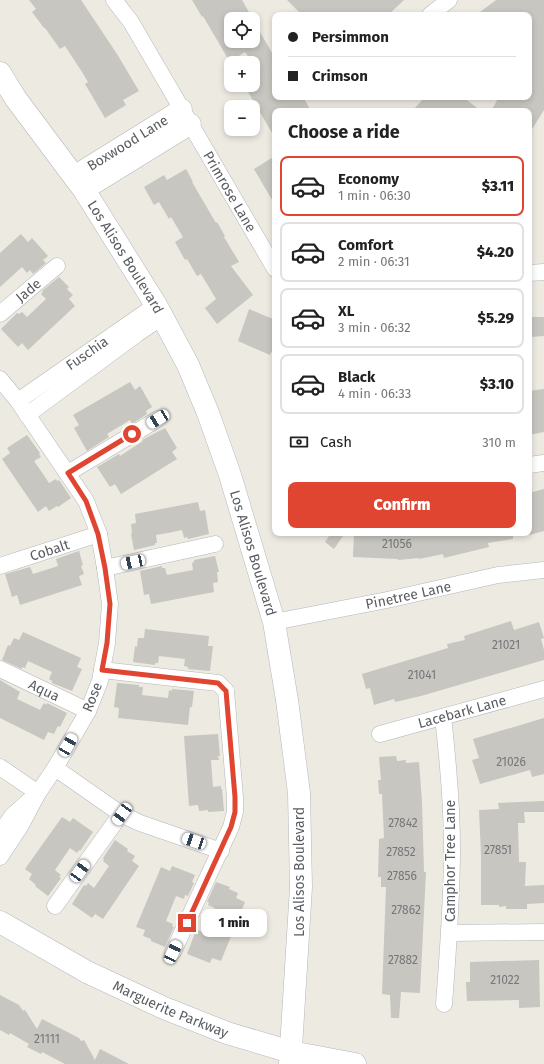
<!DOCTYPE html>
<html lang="en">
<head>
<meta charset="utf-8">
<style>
  body { margin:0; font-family:"Fira Sans",sans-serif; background:#f2f2f2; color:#222; height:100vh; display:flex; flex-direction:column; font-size:15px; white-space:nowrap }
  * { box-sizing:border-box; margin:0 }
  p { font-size:13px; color:#767676 }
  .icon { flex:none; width:22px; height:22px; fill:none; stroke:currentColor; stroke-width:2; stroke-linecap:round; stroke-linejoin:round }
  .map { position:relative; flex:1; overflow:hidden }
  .panel { position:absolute; left:272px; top:108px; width:260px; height:428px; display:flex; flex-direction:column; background:#fff; border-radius:8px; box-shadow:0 2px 6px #0003 }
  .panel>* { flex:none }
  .guide { position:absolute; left:272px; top:12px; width:260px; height:88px; border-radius:8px; box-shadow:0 2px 6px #0003; display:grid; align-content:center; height:88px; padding:0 16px; background:#fff }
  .buttons { position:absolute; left:224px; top:12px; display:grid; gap:8px }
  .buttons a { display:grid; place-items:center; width:36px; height:36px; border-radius:8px; background:#fff; box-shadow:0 2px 6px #0003; font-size:20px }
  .end { position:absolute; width:18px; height:18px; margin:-9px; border:5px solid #e04532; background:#fff; box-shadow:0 0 0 2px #fff }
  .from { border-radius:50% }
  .bubble { position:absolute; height:28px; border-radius:8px; background:#fff; box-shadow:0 2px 6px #0003; font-size:13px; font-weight:800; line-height:28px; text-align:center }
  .car { position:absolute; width:12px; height:24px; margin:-12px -6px; border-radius:5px; box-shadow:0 0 3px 1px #0007; background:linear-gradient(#fff 24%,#345 0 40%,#fff 0 76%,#345 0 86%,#fff 0) }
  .guide b { display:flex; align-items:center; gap:14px; height:38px; font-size:15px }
  .guide b+b { border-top:1px solid #e0e0e0 }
  .guide i { width:10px; height:10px; background:#222 }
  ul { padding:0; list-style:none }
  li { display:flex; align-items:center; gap:12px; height:60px; margin:0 8px 6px; padding:0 8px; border:2px solid #e0e0e0; border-radius:8px }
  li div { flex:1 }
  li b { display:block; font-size:15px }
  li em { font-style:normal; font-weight:800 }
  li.current { border-color:#e04532 }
  li>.icon { width:36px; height:36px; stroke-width:1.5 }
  h2 { padding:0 16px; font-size:18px; line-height:48px }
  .pay { display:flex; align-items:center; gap:10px; height:44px; padding:0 16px; font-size:15px }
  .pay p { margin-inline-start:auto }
  .button { display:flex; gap:8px; margin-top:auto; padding:8px 16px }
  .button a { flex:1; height:46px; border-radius:8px; background:#e04532; color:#fff; font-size:16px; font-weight:800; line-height:46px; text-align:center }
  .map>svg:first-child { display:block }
</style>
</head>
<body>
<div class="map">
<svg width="544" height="1064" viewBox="0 0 544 1064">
  <rect width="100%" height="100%" fill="#eceae1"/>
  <!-- building -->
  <g fill="#c8c6c0">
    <polygon points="29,0 81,0 117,54 139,91 123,100 126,105 105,118 85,84 88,82 82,72 65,46 60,49 45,28 44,28 32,12 36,9"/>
    <polygon points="192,0 242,0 253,19 231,19 231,41 253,41 253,20 275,58 275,97 303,97 311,111 275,111 275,138 244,85 253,85 253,63 245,52 231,61 231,64 203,16 202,17"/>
    <polygon points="287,0 404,0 388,15 302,15"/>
    <polygon points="496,0 544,0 544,110 529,134 529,111 491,111 499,97 529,97 529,15 476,15"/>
    <polygon points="425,97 463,97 481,111 412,111"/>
    <polygon points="275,156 275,205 254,169"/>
    <polygon points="186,169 193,182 192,182 216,223 217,222 225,236 224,237 239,262 231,266 253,295 217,324 205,308 216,299 201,274 197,276 187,259 185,260 175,242 183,237 171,217 169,219 159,202 154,205 144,187 164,175 167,180"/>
    <polygon points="21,234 28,242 32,238 48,256 43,260 46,263 33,274 30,270 27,273 22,267 0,287 0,253"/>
    <polygon points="59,277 69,287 67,289 73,295 69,299 75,306 28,350 22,343 18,347 1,329 17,313 19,314 22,312 27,317 46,299 41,294 43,292 42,291"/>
    <polygon points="249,309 275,320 275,345 270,355 238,341"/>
    <polygon points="531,317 544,317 544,336 531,337"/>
    <polygon points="130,382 135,390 140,386 152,407 146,411 147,414 132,424 130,420 107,434 109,437 87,451 74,428 79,425 73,415"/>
    <polygon points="544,389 544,432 529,435 529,391"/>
    <polygon points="165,428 177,448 172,452 177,459 121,494 115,484 110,487 97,467 119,454 120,456 143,441 142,440"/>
    <polygon points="27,435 40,453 39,454 41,457 34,461 43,474 49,483 56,479 57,481 59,480 71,498 58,507 57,506 49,511 46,506 38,512 2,459 10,453 7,448"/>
    <polygon points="544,489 544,531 529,535 529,493"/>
    <polygon points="198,502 200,511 205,510 209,534 188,539 187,537 184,538 182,530 168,533 156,535 157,543 155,543 155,545 134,550 131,534 132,533 131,524 136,523 135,514"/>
    <polygon points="331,533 345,533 334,549 325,542"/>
    <polygon points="354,533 513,533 513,539 488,543 489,547 444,558 443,554 419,559 419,558 398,560 398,559 353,557"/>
    <polygon points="79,551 83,565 81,566 84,574 79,576 82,585 20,605 17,595 12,597 5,574 30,567 33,574 58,566 56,559"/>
    <polygon points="215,556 219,572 217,572 218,582 213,583 214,592 151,604 149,594 144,595 140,571 162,566 162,568 165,568 167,575 193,570 192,563 194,562 194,560"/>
    <polygon points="511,621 514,630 539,622 544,638 541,639 544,650 544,660 421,696 395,702 394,699 374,705 370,688 366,689 362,674 448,648 447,644 465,640 464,636"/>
    <polygon points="145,629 209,636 208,646 213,646 210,671 188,669 188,667 184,666 185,659 159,656 158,663 155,663 155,665 133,662 135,646 137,647 138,638 144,638"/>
    <polygon points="23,632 81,658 77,667 82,669 72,691 52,683 52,681 49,679 52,672 28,661 25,668 22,667 22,669 2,660 8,645 10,646 14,638 19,640"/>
    <polygon points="0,680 20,692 17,699 40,710 44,703 46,705 47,703 67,713 60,727 58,726 54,734 48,732 44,740 0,718"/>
    <polygon points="117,683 139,685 139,687 143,687 142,695 168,698 169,690 172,691 172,689 194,691 192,707 190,707 188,725 118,718 119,708 114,707"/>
    <polygon points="544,718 544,774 532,777 530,770 480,784 472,760 479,758 473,739"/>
    <polygon points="218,734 220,756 218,756 219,760 211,760 213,787 221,786 221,789 222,789 224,811 208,812 208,810 199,811 198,805 189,806 184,736"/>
    <polygon points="396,756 397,761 406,760 406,763 419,762 422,801 424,872 426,872 420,993 401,992 399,1018 391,1018 390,995 382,994 386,887 381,887 381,877 378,877 379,839 384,838 382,794 379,794 378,780 381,780 379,757"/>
    <polygon points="544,801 544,812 524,812 525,823 518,823 519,862 526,862 525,886 544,885 544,903 527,904 527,909 506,909 506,906 499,907 499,905 481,905 481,855 479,810 499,809 498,803"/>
    <polygon points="62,817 70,822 73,818 93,832 80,851 79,850 77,853 70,848 55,870 61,875 59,877 61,878 48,896 35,886 36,885 29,879 32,874 25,869"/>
    <polygon points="115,840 128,849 127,851 135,856 132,861 139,866 103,919 95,914 92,918 72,904 84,885 86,886 88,883 94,888 109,866 103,861 104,859 103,858"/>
    <polygon points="172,866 195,875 192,882 194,883 188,896 185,895 184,899 176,896 166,921 173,924 172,926 174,927 165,947 151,941 151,939 143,936 145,930 136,927 161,867 170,871"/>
    <polygon points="216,882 230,887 229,889 238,893 236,898 245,902 221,961 212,958 210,963 187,954 195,933 197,933 198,930 205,933 215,908 208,905 209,902 207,902"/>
    <polygon points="539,960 540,1007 519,1008 519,1000 467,1001 466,982 470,982 470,962"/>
    <polygon points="0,995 19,1005 23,1011 25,1010 37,1029 42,1019 79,1038 81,1041 84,1040 95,1060 100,1049 129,1064 65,1064 42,1052 41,1054 27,1047 29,1044 10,1033 9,1035 0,1030"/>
  </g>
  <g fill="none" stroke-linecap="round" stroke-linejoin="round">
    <!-- minor casing -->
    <g stroke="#b4b7bb" stroke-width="17">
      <g id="minor">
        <path id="s1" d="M 114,0 L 131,22 L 275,269"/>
        <polyline points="430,15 449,0"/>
        <polyline points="529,273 544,272"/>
        <path id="s2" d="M 0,314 L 57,266"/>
        <polyline points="0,379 18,401 86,501 99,534 105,568 110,604 107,643 102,670 100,681 88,711 55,768 38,793 21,825 0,857"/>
        <path id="s3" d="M 18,401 L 156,305"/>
        <polyline points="27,415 137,334 162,317"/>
        <polyline points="529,465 544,463"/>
        <polyline points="68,473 158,419"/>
        <path id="s4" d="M 0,566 L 99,534"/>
        <polyline points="105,568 215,544"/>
        <path id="s5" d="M 274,622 L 387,600 L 498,575 L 544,570"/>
        <path id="s6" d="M 0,669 L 88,711"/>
        <polyline points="102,670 218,683 226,691 235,797 235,812 231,827 173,952"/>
        <path d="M 443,717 C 448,761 452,805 452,849 C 452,901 448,952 444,1004"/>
        <path id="s7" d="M 380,734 L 544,689"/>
        <polyline points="0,767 38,793"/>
        <polyline points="55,768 121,814 140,823 221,851"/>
        <polyline points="0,834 12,816 31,799"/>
        <polyline points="55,906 121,814"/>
        <polyline points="450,933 544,932"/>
      </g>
    </g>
    <!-- tertiary casing -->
    <g stroke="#b4b7bb" stroke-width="21">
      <g id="tertiary">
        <path id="s8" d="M 74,176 L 182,109"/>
        <polyline points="84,190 191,124"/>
      </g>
    </g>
    <!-- secondary casing -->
    <g stroke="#b5b7bd" stroke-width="23">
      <g id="secondary">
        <path id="s9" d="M 0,73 L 16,99 L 84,190 L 156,305 L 188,365 L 208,413 L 230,475 L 274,622 L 287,700 L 299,793 L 301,887 L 290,1064"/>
        <path id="s10" d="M 0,922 L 87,972 L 164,1008 L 227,1033 L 291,1052 L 355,1064"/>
      </g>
    </g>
    <!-- minor -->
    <use href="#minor" stroke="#fff" stroke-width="16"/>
    <!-- tertiary -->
    <use href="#tertiary" stroke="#fff" stroke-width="20"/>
    <!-- secondary -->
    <use href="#secondary" stroke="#fff" stroke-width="22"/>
  </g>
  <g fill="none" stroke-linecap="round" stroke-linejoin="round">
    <!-- route -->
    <polyline stroke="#e04532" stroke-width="5" points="132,434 68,473 86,501 98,534 105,568 110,604 107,643 102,670 218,683 226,691 235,797 235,812 231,827 187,923"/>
  </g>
  <g text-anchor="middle" stroke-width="3" stroke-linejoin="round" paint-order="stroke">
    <!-- number labels -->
    <g font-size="12" fill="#757779">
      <text x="397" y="548">21056</text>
      <text x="506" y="649">21021</text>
      <text x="422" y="679">21041</text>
      <text x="511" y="766">21026</text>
      <text x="403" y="827">27842</text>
      <text x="498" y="854">27851</text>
      <text x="401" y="856">27852</text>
      <text x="402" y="880">27856</text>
      <text x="406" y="914">27862</text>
      <text x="403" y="964">27882</text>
      <text x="505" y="984">21022</text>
      <text x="47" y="1043">21111</text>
    </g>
    <!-- street labels -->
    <g font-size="14" fill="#595d61" stroke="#fff">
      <text dy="5" stroke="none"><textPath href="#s8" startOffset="63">Boxwood Lane</textPath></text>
      <text dy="5" stroke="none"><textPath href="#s1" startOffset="224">Primrose Lane</textPath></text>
      <text dy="5" stroke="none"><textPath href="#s9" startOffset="223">Los Alisos Boulevard</textPath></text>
      <text dy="5" stroke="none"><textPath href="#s2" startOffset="37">Jade</textPath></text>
      <text dy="5" stroke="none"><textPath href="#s3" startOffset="84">Fuschia</textPath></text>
      <text dy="5" stroke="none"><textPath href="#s4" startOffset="52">Cobalt</textPath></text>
      <text dy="5" stroke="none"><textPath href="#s9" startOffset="547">Los Alisos Boulevard</textPath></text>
      <text dy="5" stroke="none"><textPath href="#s5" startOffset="137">Pinetree Lane</textPath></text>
      <text dy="5" stroke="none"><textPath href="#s6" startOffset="49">Aqua</textPath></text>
      <text transform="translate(92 697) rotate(-68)" y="5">Rose</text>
      <text dy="5" stroke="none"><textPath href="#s7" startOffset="85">Lacebark Lane</textPath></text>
      <text transform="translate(450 861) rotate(-90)" y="5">Camphor Tree Lane</text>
      <text transform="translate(299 872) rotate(-90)" y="5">Los Alisos Boulevard</text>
      <text dy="5" stroke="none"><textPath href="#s10" startOffset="192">Marguerite Parkway</textPath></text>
    </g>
  </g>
</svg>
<div class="buttons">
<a><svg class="icon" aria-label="locate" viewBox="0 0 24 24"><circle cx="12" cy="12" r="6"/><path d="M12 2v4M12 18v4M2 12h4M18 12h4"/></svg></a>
<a>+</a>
<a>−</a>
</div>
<i class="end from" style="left:132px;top:434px"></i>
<i class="end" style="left:187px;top:923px"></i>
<div class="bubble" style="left:201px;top:909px;width:66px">1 min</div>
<i class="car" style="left:158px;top:419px;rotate:239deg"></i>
<i class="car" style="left:133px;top:562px;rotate:258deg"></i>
<i class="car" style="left:68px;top:745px;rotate:30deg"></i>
<i class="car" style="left:122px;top:814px;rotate:216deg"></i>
<i class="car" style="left:194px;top:841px;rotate:289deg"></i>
<i class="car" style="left:80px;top:871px;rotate:36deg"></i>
<i class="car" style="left:173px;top:952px;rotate:25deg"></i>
<div class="guide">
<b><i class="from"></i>Persimmon</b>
<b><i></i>Crimson</b>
</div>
<section class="panel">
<h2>Choose a ride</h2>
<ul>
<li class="current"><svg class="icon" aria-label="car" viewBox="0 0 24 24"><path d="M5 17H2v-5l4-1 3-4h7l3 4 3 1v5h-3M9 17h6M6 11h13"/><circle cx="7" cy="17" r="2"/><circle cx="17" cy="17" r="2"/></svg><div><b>Economy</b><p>1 min · 06:30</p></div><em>$3.11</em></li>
<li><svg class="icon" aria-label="car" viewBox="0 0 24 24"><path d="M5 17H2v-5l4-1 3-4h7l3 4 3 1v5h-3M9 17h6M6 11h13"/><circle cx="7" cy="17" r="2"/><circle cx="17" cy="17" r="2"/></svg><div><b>Comfort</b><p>2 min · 06:31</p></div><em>$4.20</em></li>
<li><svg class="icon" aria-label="car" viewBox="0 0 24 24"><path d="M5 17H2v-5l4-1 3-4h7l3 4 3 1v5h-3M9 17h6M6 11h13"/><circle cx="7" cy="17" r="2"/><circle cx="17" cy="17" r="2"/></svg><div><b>XL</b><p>3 min · 06:32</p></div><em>$5.29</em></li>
<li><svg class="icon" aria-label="car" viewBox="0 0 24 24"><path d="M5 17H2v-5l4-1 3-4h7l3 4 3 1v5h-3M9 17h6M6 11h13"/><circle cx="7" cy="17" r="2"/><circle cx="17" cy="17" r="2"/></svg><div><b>Black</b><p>4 min · 06:33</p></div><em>$3.10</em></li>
</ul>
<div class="pay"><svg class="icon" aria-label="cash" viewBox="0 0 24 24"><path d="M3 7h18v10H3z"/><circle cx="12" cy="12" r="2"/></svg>Cash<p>310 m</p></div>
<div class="button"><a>Confirm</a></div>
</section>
</div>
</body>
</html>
